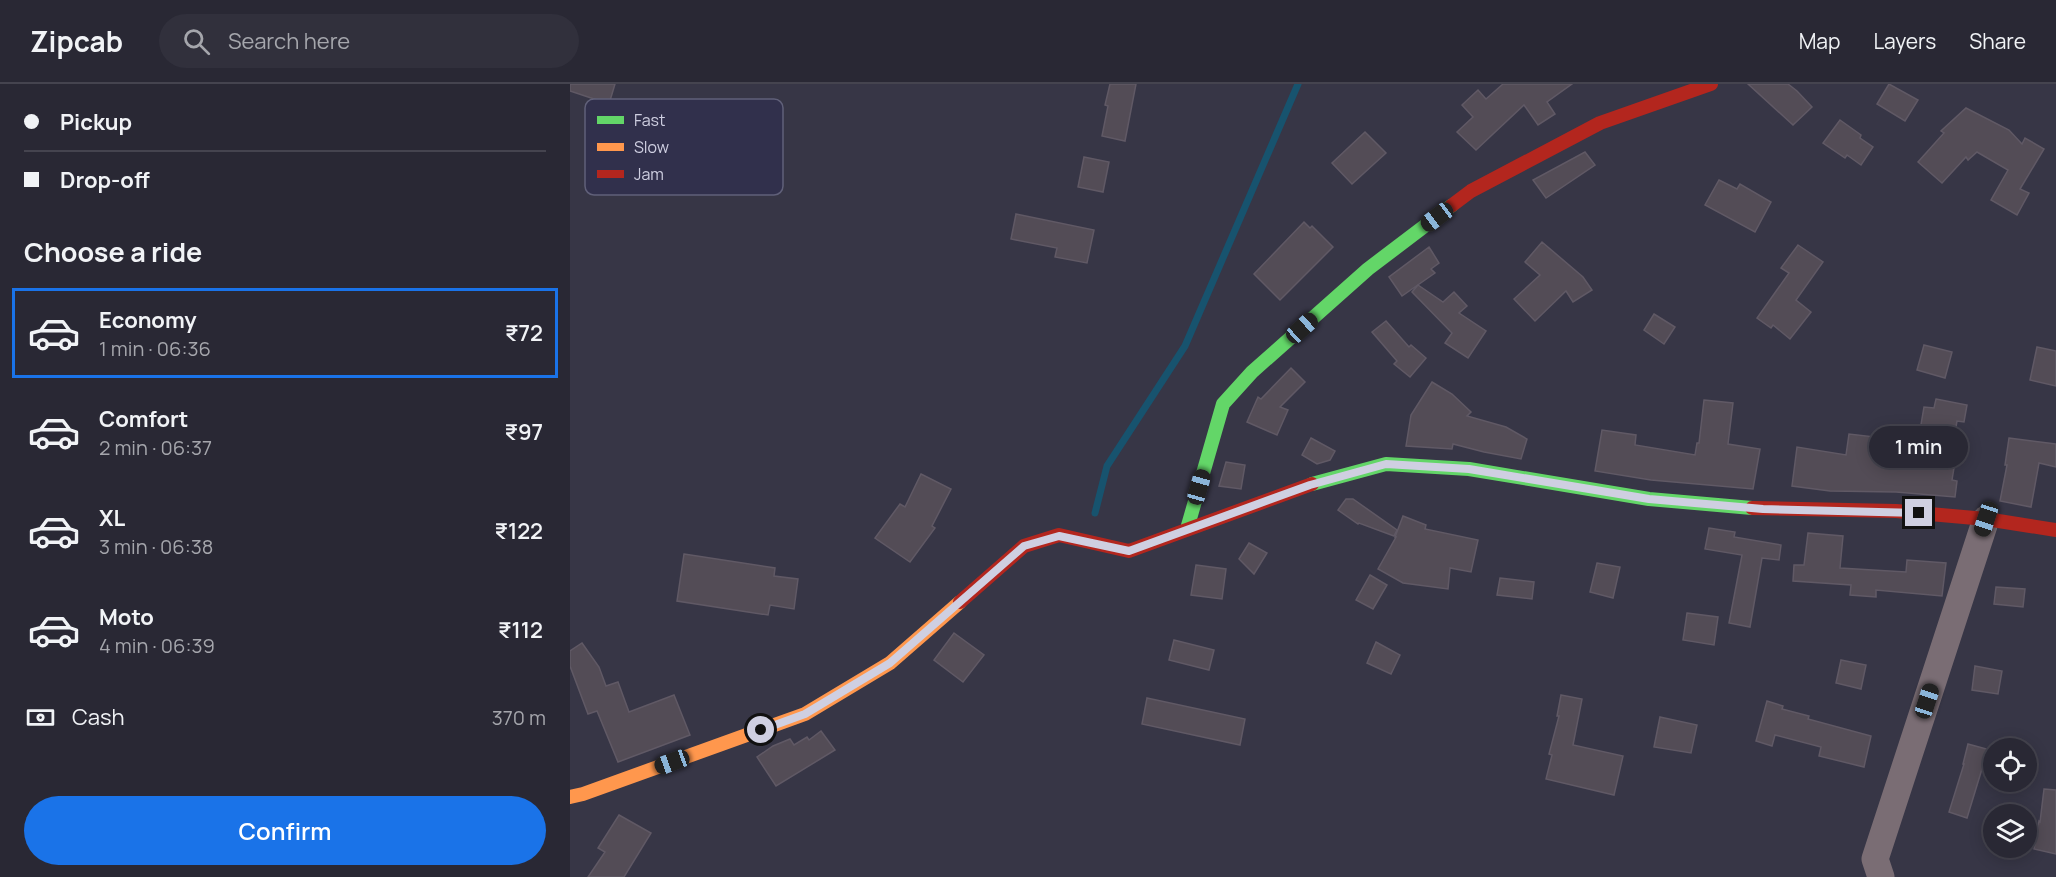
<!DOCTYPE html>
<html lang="en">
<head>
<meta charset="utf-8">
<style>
  body { margin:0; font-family:Manrope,sans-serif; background:#31303c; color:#f1f3f6; height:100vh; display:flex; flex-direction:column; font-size:22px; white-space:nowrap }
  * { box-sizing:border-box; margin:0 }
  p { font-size:20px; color:#a5a6ac }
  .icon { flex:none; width:33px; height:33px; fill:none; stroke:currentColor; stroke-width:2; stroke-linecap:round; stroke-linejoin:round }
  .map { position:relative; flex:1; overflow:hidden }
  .drawer { display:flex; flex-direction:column; background:#292834; width:570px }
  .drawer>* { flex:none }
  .hud { display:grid; align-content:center; height:132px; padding:0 24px; background:#292834 }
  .controls { position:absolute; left:1413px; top:654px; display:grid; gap:12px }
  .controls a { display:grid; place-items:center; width:54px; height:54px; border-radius:50%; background:#292834; box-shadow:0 3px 15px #0003,0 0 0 2px #45444f; font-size:30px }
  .end { position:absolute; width:27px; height:27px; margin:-14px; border:8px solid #cfcfe1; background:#111; box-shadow:0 0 0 3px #111 }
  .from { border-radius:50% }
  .bubble { position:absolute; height:42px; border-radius:21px; background:#292834; box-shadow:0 3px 15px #0003,0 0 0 2px #45444f; font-size:20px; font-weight:600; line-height:42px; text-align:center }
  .car { position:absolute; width:18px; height:36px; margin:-18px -9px; border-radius:8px; box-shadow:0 0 4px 2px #0007; background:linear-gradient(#222 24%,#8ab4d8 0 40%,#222 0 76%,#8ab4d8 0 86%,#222 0) }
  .hud b { display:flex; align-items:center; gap:21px; height:57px; font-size:22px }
  .hud b+b { border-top:2px solid #45444f }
  .hud i { width:15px; height:15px; background:#f1f3f6 }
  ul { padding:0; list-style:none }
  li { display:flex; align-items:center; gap:18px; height:90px; margin:0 12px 9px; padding:0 12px; border:3px solid transparent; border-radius:0px }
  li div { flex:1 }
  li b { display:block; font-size:22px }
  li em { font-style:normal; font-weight:600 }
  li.on { border-color:#1a73e8 }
  li>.icon { width:54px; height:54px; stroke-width:1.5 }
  h2 { padding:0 24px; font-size:27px; line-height:72px }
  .pay { display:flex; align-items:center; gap:15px; height:66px; padding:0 24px; font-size:22px }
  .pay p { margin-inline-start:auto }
  .button { display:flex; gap:12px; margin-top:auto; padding:12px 24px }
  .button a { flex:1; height:69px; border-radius:36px; background:#1a73e8; color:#fff; font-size:24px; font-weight:600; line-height:69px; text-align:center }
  header { display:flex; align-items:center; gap:36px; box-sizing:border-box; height:84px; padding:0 30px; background:#292834; border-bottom:2px solid #45444f }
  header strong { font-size:28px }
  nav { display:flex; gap:33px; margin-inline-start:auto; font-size:21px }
  .search { width:420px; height:54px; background:#31303c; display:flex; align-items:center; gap:15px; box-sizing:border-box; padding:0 21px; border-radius:33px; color:#a5a6ac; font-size:22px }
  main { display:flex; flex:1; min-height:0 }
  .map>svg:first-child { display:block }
</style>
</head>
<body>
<header>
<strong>Zipcab</strong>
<div class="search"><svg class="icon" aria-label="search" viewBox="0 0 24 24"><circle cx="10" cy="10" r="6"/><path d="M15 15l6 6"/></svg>Search here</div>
<nav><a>Map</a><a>Layers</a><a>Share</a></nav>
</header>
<main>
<section class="drawer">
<div class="hud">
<b><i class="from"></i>Pickup</b>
<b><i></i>Drop-off</b>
</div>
<h2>Choose a ride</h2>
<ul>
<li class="on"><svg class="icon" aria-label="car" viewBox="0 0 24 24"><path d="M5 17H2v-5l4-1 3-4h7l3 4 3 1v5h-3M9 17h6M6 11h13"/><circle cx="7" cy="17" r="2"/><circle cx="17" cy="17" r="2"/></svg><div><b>Economy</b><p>1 min · 06:36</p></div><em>₹72</em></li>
<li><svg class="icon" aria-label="car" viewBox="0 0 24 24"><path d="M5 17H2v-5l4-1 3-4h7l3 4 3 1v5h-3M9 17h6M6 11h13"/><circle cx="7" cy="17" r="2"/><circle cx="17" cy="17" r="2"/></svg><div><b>Comfort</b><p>2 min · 06:37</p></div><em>₹97</em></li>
<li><svg class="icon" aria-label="car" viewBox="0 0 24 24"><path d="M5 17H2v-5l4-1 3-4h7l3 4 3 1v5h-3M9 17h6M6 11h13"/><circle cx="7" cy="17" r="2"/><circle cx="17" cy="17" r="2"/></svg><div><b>XL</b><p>3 min · 06:38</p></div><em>₹122</em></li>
<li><svg class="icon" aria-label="car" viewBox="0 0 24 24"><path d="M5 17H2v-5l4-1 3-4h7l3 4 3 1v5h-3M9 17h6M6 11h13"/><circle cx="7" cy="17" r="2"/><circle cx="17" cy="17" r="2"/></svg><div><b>Moto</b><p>4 min · 06:39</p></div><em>₹112</em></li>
</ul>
<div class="pay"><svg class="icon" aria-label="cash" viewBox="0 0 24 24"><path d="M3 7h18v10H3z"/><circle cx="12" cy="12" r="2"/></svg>Cash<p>370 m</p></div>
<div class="button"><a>Confirm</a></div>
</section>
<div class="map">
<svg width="1486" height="793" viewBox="0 0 1486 793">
  <rect width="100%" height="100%" fill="#373646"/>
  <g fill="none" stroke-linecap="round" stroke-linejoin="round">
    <!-- stream -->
    <polyline stroke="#17536e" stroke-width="7" points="525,429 537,382 615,262 728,0"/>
  </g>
  <!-- building -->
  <g fill="#534c56" stroke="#605965" stroke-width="1.5">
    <polygon points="0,0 45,0 39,20 0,7"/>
    <polygon points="540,0 566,0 555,57 532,52 538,22 535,21"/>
    <polygon points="933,0 1002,0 977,18 985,30 968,41 954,21 906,66 887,48 903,33 892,21 908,6 916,15"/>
    <polygon points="1178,0 1218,0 1227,7 1242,23 1223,41"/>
    <polygon points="1319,0 1348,16 1335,37 1307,20"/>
    <polygon points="1396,24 1439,46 1452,60 1455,54 1474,65 1450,105 1459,109 1447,131 1421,116 1438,86 1407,68 1398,76 1396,73 1372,99 1348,78 1374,49 1371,47"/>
    <polygon points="1270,36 1291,51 1290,54 1303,63 1291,81 1277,71 1275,74 1253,59"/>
    <polygon points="795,48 816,69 782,100 762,79"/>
    <polygon points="1015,68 1025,81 976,114 963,96"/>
    <polygon points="514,73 539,78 533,108 508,103"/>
    <polygon points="1149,96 1167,105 1170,100 1201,118 1185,148 1135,121"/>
    <polygon points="446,130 524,146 517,179 485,173 487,164 441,155"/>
    <polygon points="734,138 740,144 742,142 763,163 710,216 684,190"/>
    <polygon points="972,158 1013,193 1022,206 1003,218 996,207 965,237 944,215 970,191 955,178"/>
    <polygon points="1228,161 1253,178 1226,216 1241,228 1220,255 1203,241 1201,244 1187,234 1219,189 1211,184"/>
    <polygon points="859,163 869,179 861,185 865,189 832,212 819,193"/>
    <polygon points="848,201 873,218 884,208 897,222 889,229 916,247 898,274 875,259 882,249 842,208"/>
    <polygon points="1084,230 1105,243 1094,260 1074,246"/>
    <polygon points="816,237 839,263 841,261 856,274 840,293 824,280 827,277 802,248"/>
    <polygon points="1354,261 1382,268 1375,294 1347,286"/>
    <polygon points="1467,263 1486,267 1486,302 1460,296"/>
    <polygon points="721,284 735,298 710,323 718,326 707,351 677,338 688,313 691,315"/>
    <polygon points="862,298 882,310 901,328 897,332 936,343 957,355 951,375 914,368 883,360 882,365 836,362 841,331"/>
    <polygon points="1366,315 1397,321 1394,338 1387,337 1381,371 1386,372 1382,396 1387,397 1385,413 1326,408 1260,407 1222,402 1227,363 1276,371 1279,350 1348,358 1354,323 1364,324"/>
    <polygon points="1134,316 1163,319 1158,360 1190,365 1183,405 1081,396 1025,387 1032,346 1066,351 1065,361 1125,371 1127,359 1129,359"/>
    <polygon points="741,354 765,367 760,376 747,380 732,371"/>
    <polygon points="1439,354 1486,360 1486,383 1469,379 1461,423 1430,417 1437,381 1435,381"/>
    <polygon points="656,378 675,381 671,405 649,402"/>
    <polygon points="351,390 381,405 362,442 365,444 340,478 305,454 330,420 335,423"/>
    <polygon points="776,415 783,415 827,446 824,452 789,439 788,440 768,426"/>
    <polygon points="833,432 856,441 855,445 908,456 901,488 880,484 878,505 833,499 808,485 826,453 825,453"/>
    <polygon points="1139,444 1165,448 1164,453 1211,461 1209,476 1192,474 1180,543 1159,539 1172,471 1135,465"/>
    <polygon points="1238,449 1273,452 1270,484 1336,488 1337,476 1376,479 1372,512 1306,506 1306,513 1280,511 1281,501 1223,497 1224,481 1234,481"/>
    <polygon points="679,459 697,469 684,490 669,475"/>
    <polygon points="114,470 205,484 204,492 228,495 224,525 200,521 198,531 107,517"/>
    <polygon points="1027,479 1050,483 1043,514 1020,508"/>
    <polygon points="626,481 656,485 652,515 621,511"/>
    <polygon points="800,491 817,501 803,525 786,516"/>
    <polygon points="930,494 964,498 962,515 927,511"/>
    <polygon points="1426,503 1455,505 1453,523 1424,520"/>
    <polygon points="1117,529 1148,533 1144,561 1113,556"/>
    <polygon points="384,549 414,571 393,598 364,576"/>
    <polygon points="604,556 644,566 639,586 599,576"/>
    <polygon points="806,558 830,571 821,590 797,579"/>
    <polygon points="12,559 29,583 36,602 48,598 59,628 104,611 120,651 48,678 27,627 18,630 0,582 0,567"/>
    <polygon points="1271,576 1296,581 1291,605 1266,599"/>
    <polygon points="1405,582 1432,587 1428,610 1402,606"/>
    <polygon points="991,611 1012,615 1003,661 1053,672 1044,711 976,695 982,671 979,670 989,632 987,632"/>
    <polygon points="577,614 675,635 670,661 572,640"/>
    <polygon points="1197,617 1213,622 1212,625 1239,632 1238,635 1301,652 1294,683 1249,672 1251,663 1205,651 1202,662 1186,657"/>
    <polygon points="1090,633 1127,641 1121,669 1084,663"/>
    <polygon points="251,647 265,666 206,702 187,673 203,662 220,655 224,661 237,653 239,656"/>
    <polygon points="1398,660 1424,667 1424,688 1412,685 1397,734 1379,728 1394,680 1393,680"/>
    <polygon points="1474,705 1486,706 1486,770 1464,765 1469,737 1470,738"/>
    <polygon points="49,731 81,749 54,793 18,793 35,768 28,764"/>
  </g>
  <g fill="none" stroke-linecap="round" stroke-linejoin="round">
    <!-- street -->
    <polyline stroke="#7a6d74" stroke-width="27" points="1311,793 1305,775 1416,435"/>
    <!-- fast -->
    <g stroke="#63d668" stroke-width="14">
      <polyline points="742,400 816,380 899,385 1079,415 1182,424"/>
      <polyline points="617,445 653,320 682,288 798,185 881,122"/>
    </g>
    <!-- slow -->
    <polyline stroke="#ff974d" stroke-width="14" points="0,713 13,710 235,630 320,579 390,518"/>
    <!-- jam -->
    <g stroke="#b3261e" stroke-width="14">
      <polyline points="881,122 901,107 1030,39 1141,0"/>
      <polyline points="1182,424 1326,427 1416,435 1486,446"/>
      <polyline points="390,518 454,462 489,451 559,467 742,400"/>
    </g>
  </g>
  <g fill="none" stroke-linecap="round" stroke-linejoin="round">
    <!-- route -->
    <polyline stroke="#cfcfe1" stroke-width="8" points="191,646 235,630 320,579 454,462 489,452 559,467 740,401 816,380 899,385 1079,415 1193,425 1349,429"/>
  </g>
  <!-- legend -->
  <rect x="15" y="15" width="198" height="96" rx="9" fill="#31304c" stroke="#606079" stroke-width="1.5"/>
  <rect x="27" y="32" width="27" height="8" fill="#63d668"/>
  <rect x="27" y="59" width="27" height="8" fill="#ff974d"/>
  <rect x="27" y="86" width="27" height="8" fill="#b3261e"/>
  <g font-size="16" fill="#cfcfe1">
    <text x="64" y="42">Fast</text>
    <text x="64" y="69">Slow</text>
    <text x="64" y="96">Jam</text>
  </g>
</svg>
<div class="controls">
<a><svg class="icon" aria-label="locate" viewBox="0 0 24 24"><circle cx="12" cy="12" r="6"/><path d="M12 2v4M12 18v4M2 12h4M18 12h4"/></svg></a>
<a><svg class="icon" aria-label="layers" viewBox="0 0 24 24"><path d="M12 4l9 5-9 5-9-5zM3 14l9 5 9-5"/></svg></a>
</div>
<i class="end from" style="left:191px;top:646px"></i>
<i class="end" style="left:1349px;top:429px"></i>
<div class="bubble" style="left:1299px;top:342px;width:99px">1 min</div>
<i class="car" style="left:867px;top:133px;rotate:233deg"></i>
<i class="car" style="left:732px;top:244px;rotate:48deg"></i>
<i class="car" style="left:629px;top:403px;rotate:16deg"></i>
<i class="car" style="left:1416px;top:435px;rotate:198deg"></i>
<i class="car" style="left:1357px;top:617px;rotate:18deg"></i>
<i class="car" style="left:102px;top:678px;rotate:250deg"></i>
</div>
</main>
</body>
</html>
